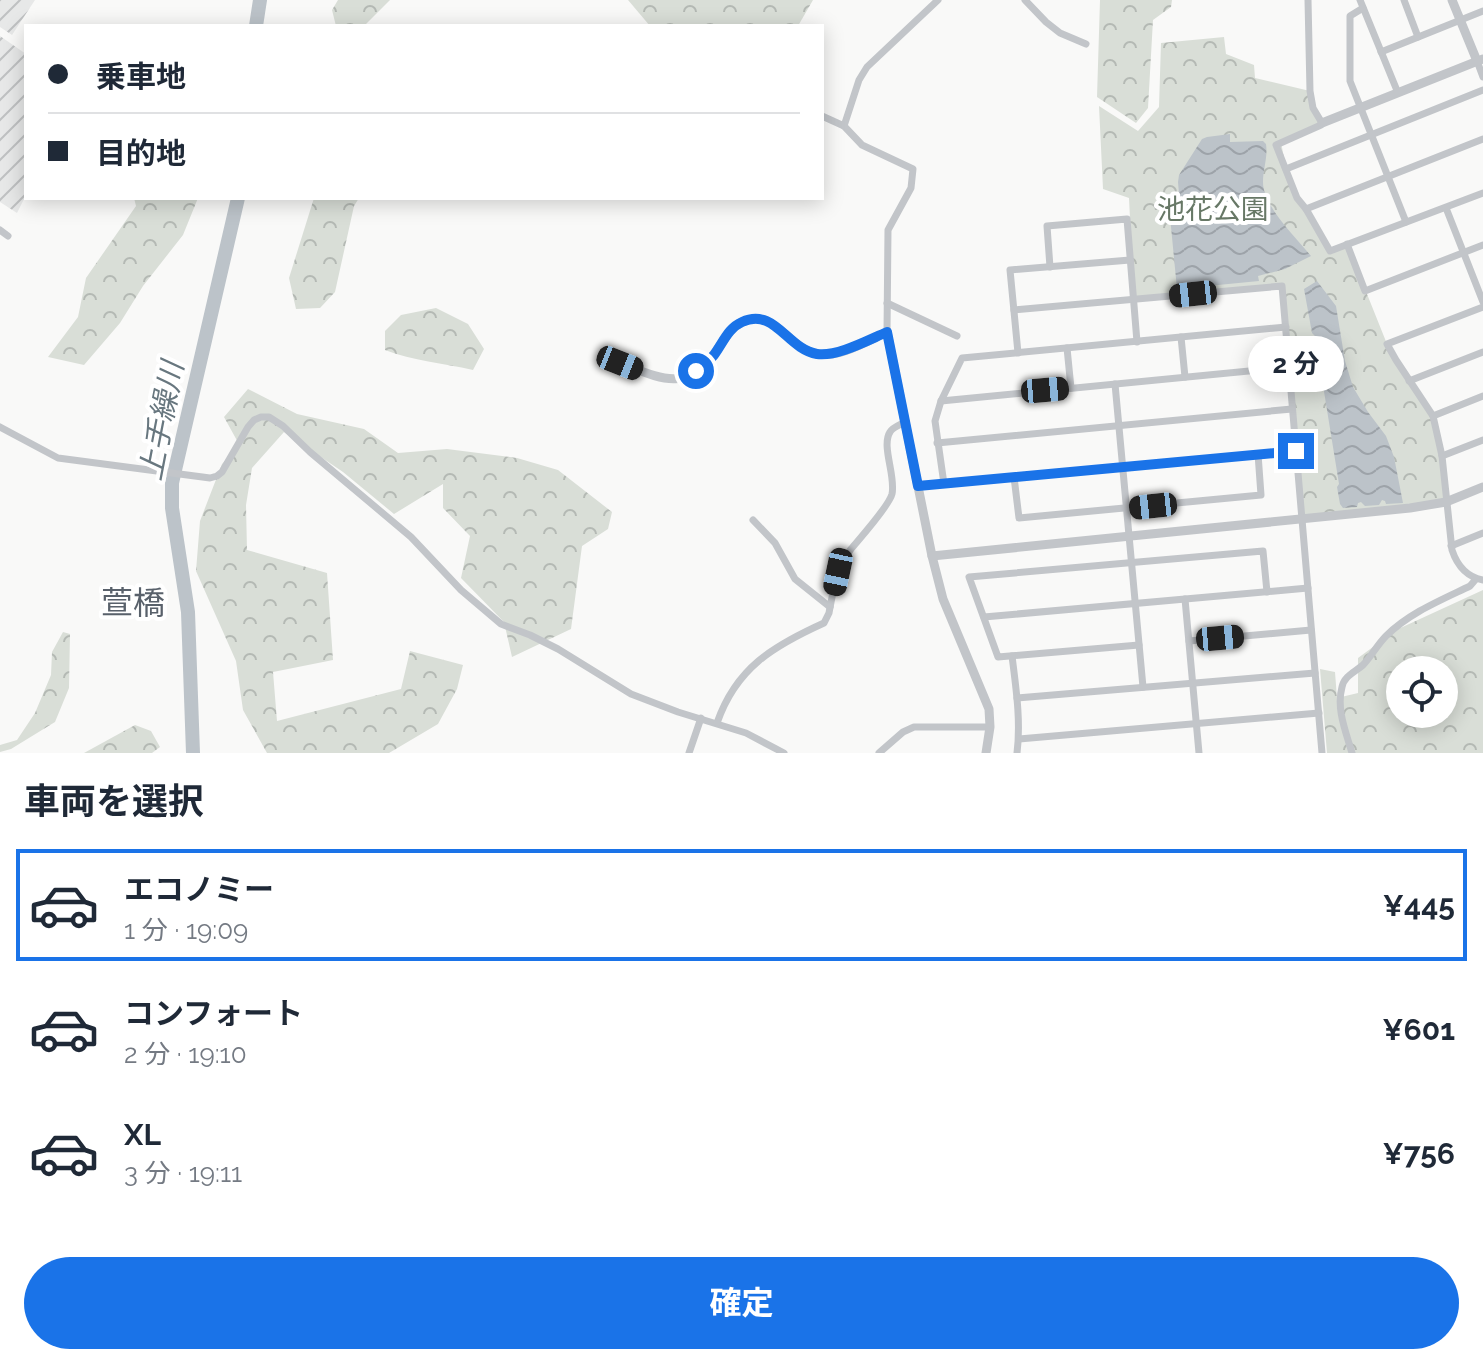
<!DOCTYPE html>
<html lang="ja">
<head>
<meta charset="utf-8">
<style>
  body { margin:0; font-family:Raleway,"Noto Sans JP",sans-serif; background:#f6f6f7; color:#1f2937; height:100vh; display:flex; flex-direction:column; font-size:30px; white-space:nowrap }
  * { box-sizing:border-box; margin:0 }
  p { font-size:26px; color:#747a83 }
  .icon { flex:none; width:44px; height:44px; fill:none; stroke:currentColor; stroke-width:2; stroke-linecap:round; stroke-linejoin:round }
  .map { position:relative; height:753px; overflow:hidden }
  .drawer { display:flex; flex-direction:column; background:#fff; flex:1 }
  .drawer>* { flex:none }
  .hud { position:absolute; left:24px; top:24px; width:800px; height:176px; border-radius:0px; box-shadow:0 4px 20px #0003; display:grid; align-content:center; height:176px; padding:0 24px; background:#fff }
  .fabs { position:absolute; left:1386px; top:656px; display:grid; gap:16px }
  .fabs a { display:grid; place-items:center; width:72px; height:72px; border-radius:50%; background:#fff; box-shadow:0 4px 20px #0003; font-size:40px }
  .end { position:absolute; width:36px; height:36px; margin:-18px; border:10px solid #1a73e8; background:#fff; box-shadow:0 0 0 4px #fff }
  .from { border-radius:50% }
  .bubble { position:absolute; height:56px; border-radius:28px; background:#fff; box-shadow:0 4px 20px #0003; font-size:26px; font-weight:700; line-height:56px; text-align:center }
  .car { position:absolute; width:24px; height:48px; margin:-24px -12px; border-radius:10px; box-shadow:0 0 6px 2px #0007; background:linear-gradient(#222 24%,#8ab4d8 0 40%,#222 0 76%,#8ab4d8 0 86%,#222 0) }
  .hud b { display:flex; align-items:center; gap:28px; height:76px; font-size:30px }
  .hud b+b { border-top:2px solid #e0e1e3 }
  .hud i { width:20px; height:20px; background:#1f2937 }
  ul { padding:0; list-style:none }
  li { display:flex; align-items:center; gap:24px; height:112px; margin:0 16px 12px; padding:0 8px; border:4px solid transparent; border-radius:0px }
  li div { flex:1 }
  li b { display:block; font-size:30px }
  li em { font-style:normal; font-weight:700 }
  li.selected { border-color:#1a73e8 }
  li>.icon { width:72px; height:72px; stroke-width:1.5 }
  h2 { padding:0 24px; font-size:36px; line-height:96px }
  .button { display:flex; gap:16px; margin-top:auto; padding:16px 24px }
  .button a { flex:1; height:92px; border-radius:48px; background:#1a73e8; color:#fff; font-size:32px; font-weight:700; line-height:92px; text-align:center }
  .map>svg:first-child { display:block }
</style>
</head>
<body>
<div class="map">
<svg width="1483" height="753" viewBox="0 0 1483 753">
  <defs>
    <pattern id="industrial-furrows" width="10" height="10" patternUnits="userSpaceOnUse" patternTransform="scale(2)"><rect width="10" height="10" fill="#e7e8e8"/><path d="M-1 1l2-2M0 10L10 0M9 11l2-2" fill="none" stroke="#bfc1c2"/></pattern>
    <pattern id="forest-crowns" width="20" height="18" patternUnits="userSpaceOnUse" patternTransform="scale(2)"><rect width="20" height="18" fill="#d9ded7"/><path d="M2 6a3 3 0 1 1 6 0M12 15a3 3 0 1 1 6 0" fill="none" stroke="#b4b9b4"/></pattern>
    <pattern id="water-waves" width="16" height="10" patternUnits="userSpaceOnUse" patternTransform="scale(2)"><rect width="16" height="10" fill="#bcc3c9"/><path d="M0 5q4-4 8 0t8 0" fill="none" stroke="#9da3a9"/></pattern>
  </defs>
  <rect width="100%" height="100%" fill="#f9f9f8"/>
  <!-- industrial -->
  <g fill="url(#industrial-furrows)">
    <polygon points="0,0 35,0 12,35 0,27"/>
    <polygon points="0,36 26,54 26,195 17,213 0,202"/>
  </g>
  <!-- forest -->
  <g fill="url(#forest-crowns)" fill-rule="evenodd">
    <polygon points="338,0 390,0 364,26 336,26 332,10"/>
    <polygon points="628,0 813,0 798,26 650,26"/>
    <polygon points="1100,0 1172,0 1171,7 1153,20 1148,108 1136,123 1097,97"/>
    <polygon points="1224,37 1226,54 1254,65 1255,78 1310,91 1321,125 1281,142 1286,169 1297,198 1330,251 1347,244 1387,344 1433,416 1446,502 1302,519 1282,286 1134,300 1129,198 1103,189 1099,106 1138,131 1159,107 1161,43"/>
    <polygon points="134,198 198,198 183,235 143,286 120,323 84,365 48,357 78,317 86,278 136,206"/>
    <polygon points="314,198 359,198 354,206 335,292 320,308 296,309 289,278"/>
    <path d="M 436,308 L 468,324 L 484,349 L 473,370 C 443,363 413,361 385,350 L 385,331 L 401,315 Z"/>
    <polygon points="248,389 297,414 364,429 398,453 447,449 517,458 558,470 612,512 608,529 582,546 571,629 512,657 504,622 461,578 470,536 443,508 443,484 394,514 343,472 284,432 252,468 246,505 247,550 327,573 333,660 273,672 277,721 401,689 410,651 463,665 457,689 438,724 389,753 267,753 243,710 236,661 196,571 200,521 222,464 240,446 224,417"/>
    <path d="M 1483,590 L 1483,753 L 1327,753 L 1320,669 L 1335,672 L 1337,698 L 1358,693 L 1358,658 L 1396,630 ZM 1400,670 L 1444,670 L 1444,714 L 1400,714 Z"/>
    <polygon points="63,632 70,634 69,688 55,722 11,749 0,752 0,745 17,740 35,713 51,675 52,652"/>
    <polygon points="135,725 151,731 160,747 152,753 84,753"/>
  </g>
  <!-- water -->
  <g fill="url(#water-waves)">
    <path d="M 1230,134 L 1230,142 L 1263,141 L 1266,144 C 1268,157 1263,169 1263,182 C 1263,207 1296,237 1311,256 L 1285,269 L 1258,276 L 1259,281 L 1177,289 L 1169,206 L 1180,206 L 1178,182 L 1179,175 L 1202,139 L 1207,137 Z"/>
    <polygon points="1317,281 1336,306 1345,361 1353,387 1368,412 1386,436 1394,457 1403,503 1386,504 1385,501 1382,500 1379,505 1365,506 1361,502 1358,503 1357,507 1343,508 1340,504 1337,487 1339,484 1315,336 1312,333 1304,289"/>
  </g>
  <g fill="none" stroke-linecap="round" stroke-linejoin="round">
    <!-- river -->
    <g stroke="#bcc3c9" stroke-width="14">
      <polyline points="256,26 260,0"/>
      <polyline points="193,753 188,612 172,508 172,483 238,198"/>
    </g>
    <!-- minor -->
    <g stroke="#c2c5c9" stroke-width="7">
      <polyline points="1025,0 1046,22 1060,33 1086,44"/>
      <polyline points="1308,0 1310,91 1313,108 1322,123 1321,125 1276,145 1297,198 1306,209 1330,251 1483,193"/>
      <polyline points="1360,0 1398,93"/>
      <polyline points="1404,0 1418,37"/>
      <polyline points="1363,8 1350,16 1350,81 1406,222"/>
      <polyline points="1381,52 1483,11"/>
      <polyline points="1477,61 1483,77"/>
      <polyline points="822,116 844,126 862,145 913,169 911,188 888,230 887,332"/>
      <polyline points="844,126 859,80 867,67 938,0"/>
      <polyline points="1286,169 1483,90"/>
      <polyline points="1446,208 1483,302"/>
      <polyline points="1306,209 1483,139"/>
      <polyline points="0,230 8,236"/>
      <polyline points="1347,244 1365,291 1483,245"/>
      <polyline points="1050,267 1047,226 1127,219 1137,342"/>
      <polyline points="887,303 957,336"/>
      <path d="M 1483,307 L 1387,344 L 1396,360 L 1433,416 L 1442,456 L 1452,550 C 1457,565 1467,577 1483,580"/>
      <polyline points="1014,310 1282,286 1322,753"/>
      <polyline points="1181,337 1185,377"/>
      <polyline points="1067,348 1071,388"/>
      <polyline points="1018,353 1010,270 1130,260"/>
      <polyline points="1409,381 1483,352"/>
      <polyline points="1115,384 1143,687"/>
      <polyline points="941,401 1289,367"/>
      <polyline points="1433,416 1483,396"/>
      <polyline points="0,427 58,458 210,478 217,476 222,472 248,427 254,420 261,417 269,417 283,426 310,452 411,537 461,590 501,624 530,635 558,649 631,694 678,712 746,733 784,753"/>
      <polyline points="937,443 1292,409"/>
      <polyline points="1442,456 1483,440"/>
      <polyline points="1014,477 1019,518 1261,495 1258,454"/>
      <polyline points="944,484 935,421 941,401 962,358 1286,327"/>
      <polyline points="918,486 1296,451"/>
      <polyline points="753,520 775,543 795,579 830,607"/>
      <polyline points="1451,546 1483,533"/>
      <polyline points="1185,599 1199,753"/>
      <polyline points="984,617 1308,588"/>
      <polyline points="1189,641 1311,630"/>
      <polyline points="1139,645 998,657 969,577 1263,551 1267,592"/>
      <path d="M 1012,656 C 1016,688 1021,721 1017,753"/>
      <polyline points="1017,698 1315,673"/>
      <path d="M 717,723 C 736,668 773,646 824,623 L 829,613 C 833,591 837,567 851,549 C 861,537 889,506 892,494 C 896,476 881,446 890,432 C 893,427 900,425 905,422"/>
      <polyline points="1019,739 1319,713"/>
      <polyline points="689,753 701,718"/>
      <polyline points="879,753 903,732 914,727 990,727"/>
      <path d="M 1352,753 C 1346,732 1336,709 1342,687 C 1344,676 1355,672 1363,665 C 1371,657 1377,645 1386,636 C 1409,613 1441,600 1470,586 L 1476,579"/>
    </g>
    <!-- tertiary -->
    <g stroke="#c2c5c9" stroke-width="9">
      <polyline points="1452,0 1477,61"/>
      <polyline points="1322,123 1483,59"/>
      <path d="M 620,363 C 666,381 689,393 721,344 C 728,334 735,323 748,320 C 777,312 789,349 817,354 C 839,358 867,341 887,332 L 932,556 L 943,599 L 989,709 L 990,727 L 986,753"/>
      <polyline points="932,556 1410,508 1446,502 1483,487"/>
    </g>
  </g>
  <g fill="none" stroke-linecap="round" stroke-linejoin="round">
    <!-- route -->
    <path stroke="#1a73e8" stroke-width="10" d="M 696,371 C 702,366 709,361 714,355 C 723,343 728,328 742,322 C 775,307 787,349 817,354 C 837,357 868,340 887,332 L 918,486 L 1296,451"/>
  </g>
  <g text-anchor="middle" stroke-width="8" stroke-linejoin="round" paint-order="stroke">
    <!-- park labels -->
    <g font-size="28" fill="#677866" stroke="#fff">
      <text x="1213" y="219">池花公園</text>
    </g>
    <!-- water labels -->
    <g font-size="30" font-style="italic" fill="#68777f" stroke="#fff">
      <text transform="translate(162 421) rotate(-79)" y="10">上手繰川</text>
    </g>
    <!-- quarter labels -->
    <g font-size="32" fill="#59616b" stroke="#fff">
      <text x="133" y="614">萱橋</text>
    </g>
  </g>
</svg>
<div class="fabs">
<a><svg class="icon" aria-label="locate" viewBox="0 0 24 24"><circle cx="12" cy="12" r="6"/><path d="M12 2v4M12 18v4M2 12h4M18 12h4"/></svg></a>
</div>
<i class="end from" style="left:696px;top:371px"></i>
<i class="end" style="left:1296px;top:451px"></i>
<div class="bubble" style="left:1248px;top:336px;width:96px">2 分</div>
<i class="car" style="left:1193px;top:294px;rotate:264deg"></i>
<i class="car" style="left:620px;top:363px;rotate:112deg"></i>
<i class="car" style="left:1045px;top:390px;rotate:85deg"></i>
<i class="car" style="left:1153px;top:506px;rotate:264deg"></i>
<i class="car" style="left:838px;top:572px;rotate:192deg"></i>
<i class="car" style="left:1220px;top:638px;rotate:85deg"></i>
<div class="hud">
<b><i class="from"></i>乗車地</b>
<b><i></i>目的地</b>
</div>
</div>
<section class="drawer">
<h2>車両を選択</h2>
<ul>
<li class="selected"><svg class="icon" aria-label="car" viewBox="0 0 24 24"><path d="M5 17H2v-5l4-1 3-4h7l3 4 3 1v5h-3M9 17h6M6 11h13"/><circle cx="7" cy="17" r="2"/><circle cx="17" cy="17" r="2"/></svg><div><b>エコノミー</b><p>1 分 · 19:09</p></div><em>¥445</em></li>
<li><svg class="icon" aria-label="car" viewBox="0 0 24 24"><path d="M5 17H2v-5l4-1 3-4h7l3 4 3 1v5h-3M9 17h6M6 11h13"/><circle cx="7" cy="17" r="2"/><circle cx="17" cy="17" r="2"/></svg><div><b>コンフォート</b><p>2 分 · 19:10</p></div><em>¥601</em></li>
<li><svg class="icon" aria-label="car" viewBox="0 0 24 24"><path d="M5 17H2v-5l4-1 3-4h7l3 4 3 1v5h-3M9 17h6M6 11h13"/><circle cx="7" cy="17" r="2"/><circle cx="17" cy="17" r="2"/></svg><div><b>XL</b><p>3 分 · 19:11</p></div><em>¥756</em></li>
</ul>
<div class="button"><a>確定</a></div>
</section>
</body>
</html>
